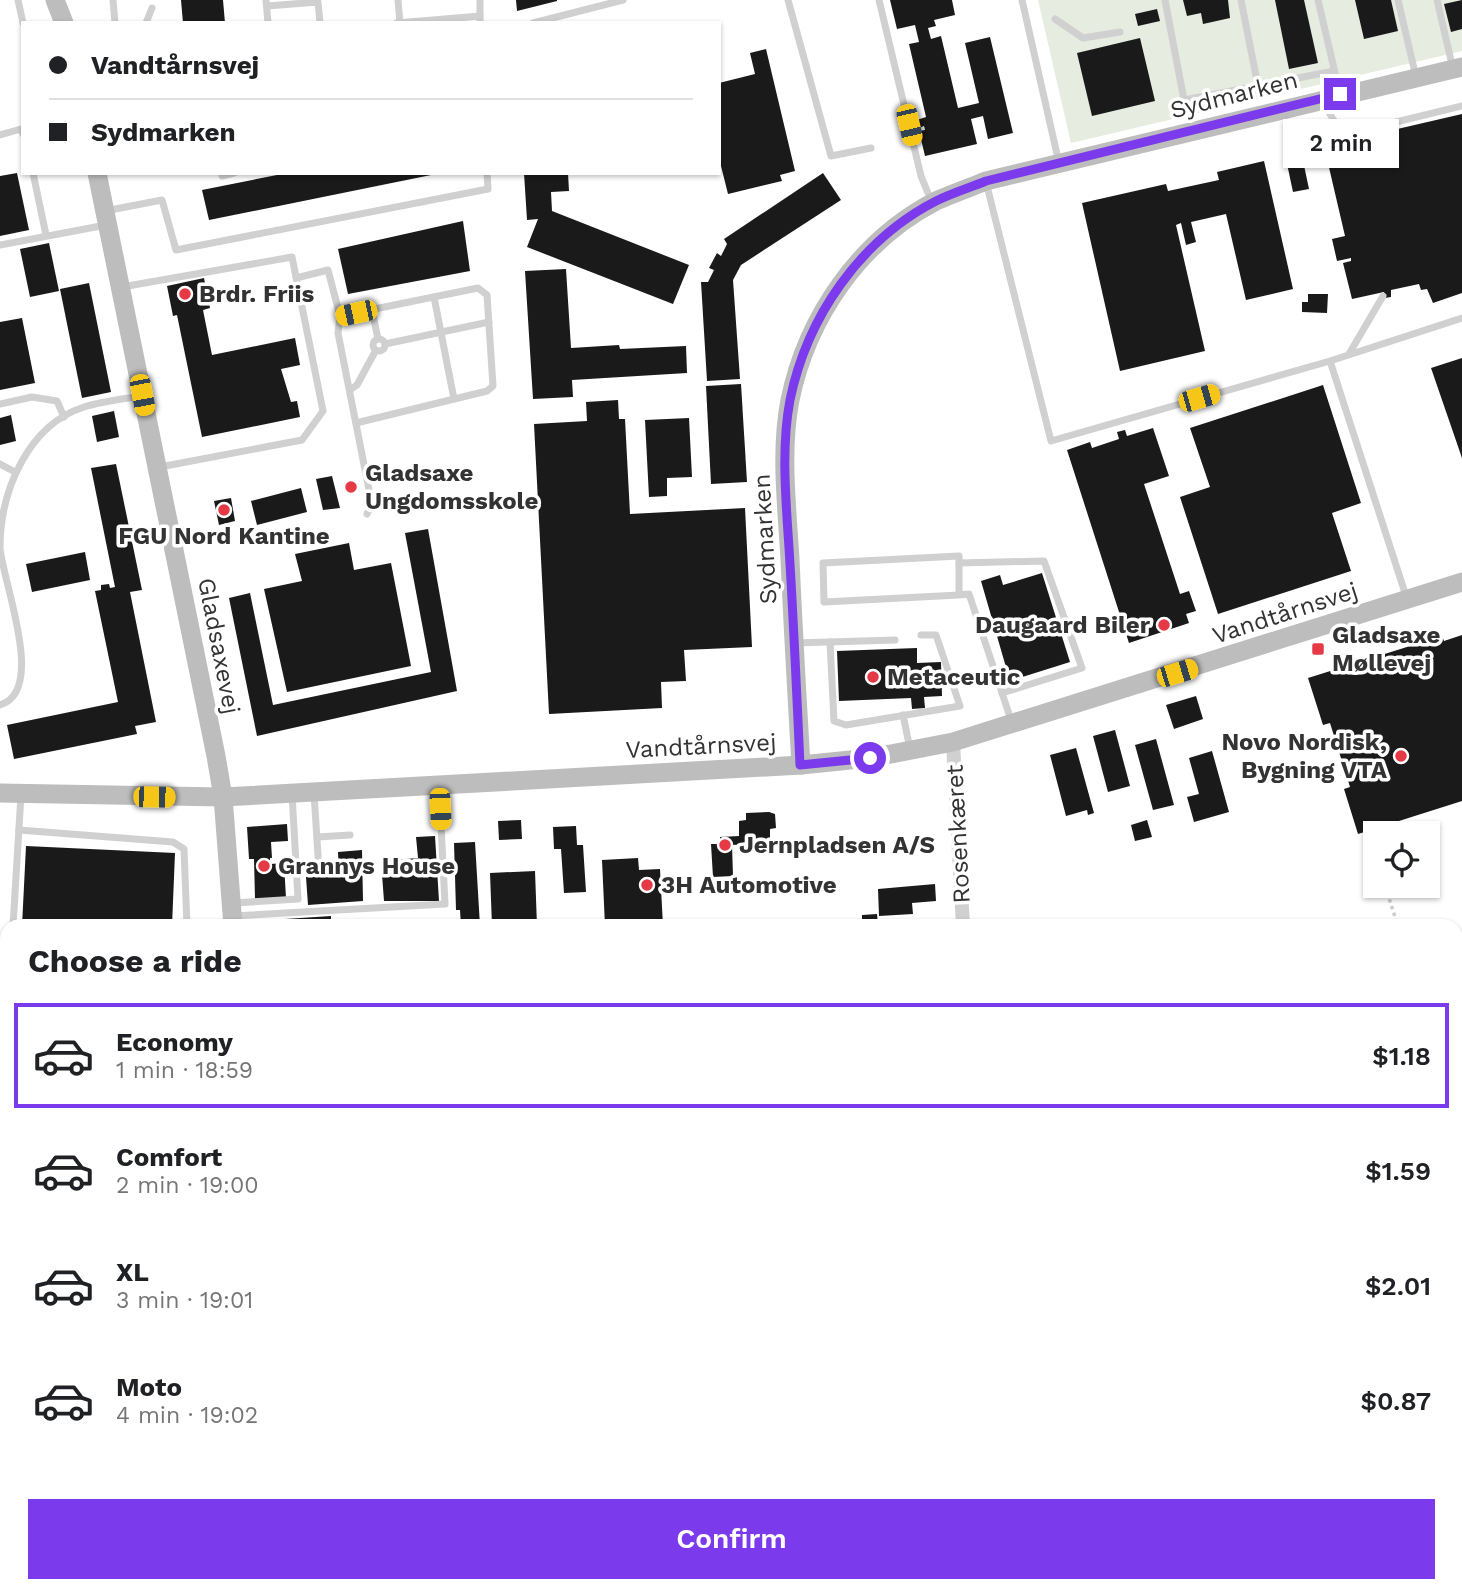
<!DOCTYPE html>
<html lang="en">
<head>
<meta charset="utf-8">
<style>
  body { margin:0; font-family:"Work Sans",sans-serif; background:#f2f2f2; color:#202124; height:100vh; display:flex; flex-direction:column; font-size:26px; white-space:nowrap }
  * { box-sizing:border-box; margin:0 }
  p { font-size:23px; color:#757577 }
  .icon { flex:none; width:38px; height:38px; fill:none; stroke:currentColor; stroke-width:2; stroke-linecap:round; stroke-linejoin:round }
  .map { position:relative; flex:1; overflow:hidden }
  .sheet { position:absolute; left:0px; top:919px; width:1463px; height:674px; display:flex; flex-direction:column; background:#fff; border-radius:21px 21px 0 0; box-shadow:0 2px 5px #0004 }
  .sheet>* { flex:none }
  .banner { position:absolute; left:21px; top:21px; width:700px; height:154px; border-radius:0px; box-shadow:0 2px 5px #0004; display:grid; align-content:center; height:154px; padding:0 28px; background:#fff }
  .tools { position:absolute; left:1363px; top:821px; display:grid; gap:14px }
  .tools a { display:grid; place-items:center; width:77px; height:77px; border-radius:0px; background:#fff; box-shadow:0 2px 5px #0004; font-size:35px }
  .end { position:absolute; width:32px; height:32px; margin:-16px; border:9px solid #7c3aed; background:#fff; box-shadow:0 0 0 4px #fff }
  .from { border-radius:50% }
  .bubble { position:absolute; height:49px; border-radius:0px; background:#fff; box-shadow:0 2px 5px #0004; font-size:23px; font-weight:600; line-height:49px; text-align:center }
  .car { position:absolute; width:21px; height:42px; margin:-21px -10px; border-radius:9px; box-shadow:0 0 5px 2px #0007; background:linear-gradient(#f5c518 24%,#345 0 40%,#f5c518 0 76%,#345 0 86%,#f5c518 0) }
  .banner b { display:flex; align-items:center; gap:24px; height:66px; font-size:26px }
  .banner b+b { border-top:2px solid #e0e0e0 }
  .banner i { width:18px; height:18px; background:#202124 }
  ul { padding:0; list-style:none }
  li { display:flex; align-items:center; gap:21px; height:105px; margin:0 14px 10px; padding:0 14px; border:4px solid transparent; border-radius:0px }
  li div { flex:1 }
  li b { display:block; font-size:26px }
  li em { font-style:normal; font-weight:600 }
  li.selected { border-color:#7c3aed }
  li>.icon { width:63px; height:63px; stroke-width:1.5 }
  h2 { padding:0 28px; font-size:32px; line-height:84px }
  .cta { display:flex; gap:14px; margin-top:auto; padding:14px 28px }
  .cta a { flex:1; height:80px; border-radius:0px; background:#7c3aed; color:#fff; font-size:28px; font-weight:600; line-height:80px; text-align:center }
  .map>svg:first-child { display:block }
</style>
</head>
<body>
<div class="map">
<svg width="1462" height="1591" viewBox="0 0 1462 1591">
  <rect width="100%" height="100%" fill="#fff"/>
  <!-- grass -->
  <polygon fill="#e6ecdf" points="1038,0 1462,0 1462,51 1071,143"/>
  <!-- building -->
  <g fill="#1a1a1a">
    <polygon points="181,0 223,0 225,23 183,23"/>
    <polygon points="516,0 557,0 557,1 517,11"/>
    <polygon points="890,0 952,0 955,15 934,20 936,26 928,28 931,39 941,36 958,108 979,103 965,43 990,37 1013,133 988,139 983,116 971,119 977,144 925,156 919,131 925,130 924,126 919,128 917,120 926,117 909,44 919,42 915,25 897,29"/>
    <polygon points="1183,0 1228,0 1230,18 1203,24 1201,13 1187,16"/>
    <polygon points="1275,0 1304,0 1318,63 1289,69"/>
    <polygon points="1355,0 1391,0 1398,31 1364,39"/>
    <polygon points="1462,0 1462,29 1451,32 1444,4"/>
    <polygon points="1157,9 1160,21 1138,26 1135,14"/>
    <polygon points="1140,38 1155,101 1092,116 1077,53"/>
    <polygon points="766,49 795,171 780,175 782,181 728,194 719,158 719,83 755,74 750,53"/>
    <polygon points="1462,114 1462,293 1433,303 1427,289 1421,290 1419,284 1391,290 1391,297 1385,298 1384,292 1352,299 1343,263 1351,261 1351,258 1337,261 1332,239 1345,236 1324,146"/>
    <polygon points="1302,156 1309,189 1293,192 1286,159"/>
    <polygon points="1264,161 1293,289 1246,300 1226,214 1191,222 1196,242 1186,245 1181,223 1176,225 1205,351 1120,371 1082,203 1166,184 1168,191 1219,180 1217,172"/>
    <polygon points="17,173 29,230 0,236 0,176"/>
    <polygon points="287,173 436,173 436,174 209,220 202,190"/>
    <polygon points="524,173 568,173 569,191 551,192 552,211 689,265 673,304 527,247 538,219 527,220"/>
    <polygon points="823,173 841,200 741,265 733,280 740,379 707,381 701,282 708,282 714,270 709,268 717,253 721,256 727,244 724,239"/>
    <polygon points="463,221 470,271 348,294 338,249"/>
    <polygon points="49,243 59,291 30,297 20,249"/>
    <polygon points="566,269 571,348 619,345 620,349 686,346 687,373 572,380 573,397 533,399 525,271"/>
    <polygon points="204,278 210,308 203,310 212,355 295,338 300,365 281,369 291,402 297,401 300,417 202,437 177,315 173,316 167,286"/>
    <polygon points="89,283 111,392 82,398 60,289"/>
    <polygon points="1308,294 1328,294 1327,313 1302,312 1302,302 1308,302"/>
    <polygon points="22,318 35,383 0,390 0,322"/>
    <polygon points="1462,358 1462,458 1431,368"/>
    <polygon points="741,384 747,482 711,484 706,386"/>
    <polygon points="1323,385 1361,503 1332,513 1351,571 1218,614 1180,497 1210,487 1190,428"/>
    <polygon points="618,400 619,419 625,419 630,514 745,508 752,647 684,650 686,681 661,682 662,708 549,714 534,424 587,421 586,402"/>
    <polygon points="114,411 119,437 97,442 92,416"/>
    <polygon points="11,415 16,441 0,445 0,418"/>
    <polygon points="689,418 692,477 667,478 667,496 649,497 645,420"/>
    <polygon points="1153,428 1169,476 1144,484 1180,594 1189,591 1196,611 1186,614 1189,623 1129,643 1067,450 1090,442 1092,448 1119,439 1117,432 1125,430 1127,436"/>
    <polygon points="116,464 142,590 130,592 156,722 135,726 137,734 14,759 7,725 118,702 95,591 101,590 101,585 109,584 110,588 115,587 91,468"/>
    <polygon points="332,476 340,508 323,510 316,479"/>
    <polygon points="301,488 307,512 257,525 251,501"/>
    <polygon points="231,498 235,521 219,525 214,501"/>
    <polygon points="428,529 457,691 257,736 229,598 250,593 273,705 431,672 405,533"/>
    <polygon points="349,543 354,570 391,563 411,666 287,692 264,589 302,581 295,554"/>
    <polygon points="85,552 90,580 32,592 26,564"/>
    <polygon points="1042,573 1070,662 1010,681 981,581 1000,575 1003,585"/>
    <polygon points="1462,635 1462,801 1358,834 1344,789 1350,787 1330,723 1323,725 1308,678 1442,636 1444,641"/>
    <polygon points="917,648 917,663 941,662 942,696 924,697 925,708 912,709 911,698 839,701 837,651"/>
    <polygon points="1196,696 1203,719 1174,729 1166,705"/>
    <polygon points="1115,730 1130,786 1108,792 1093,736"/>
    <polygon points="1156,739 1174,805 1153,810 1135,745"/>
    <polygon points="1076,748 1094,813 1088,815 1087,810 1066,816 1050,755"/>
    <polygon points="1212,751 1229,812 1194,822 1187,797 1199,794 1189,758"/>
    <polygon points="769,812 775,814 776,828 770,829 770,843 732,845 733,876 713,877 711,844 720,844 720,837 739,836 739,821 746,820 746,813"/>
    <polygon points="521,820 522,839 499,840 498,821"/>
    <polygon points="1147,820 1152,837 1135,841 1131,825"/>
    <polygon points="287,824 288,841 271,842 272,858 270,858 270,864 284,863 286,898 255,899 254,859 249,859 247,827"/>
    <polygon points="576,826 577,845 583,845 586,892 564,893 561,849 554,849 553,827"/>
    <polygon points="435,836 439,901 384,901 381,861 418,858 416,837"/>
    <polygon points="475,842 480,926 461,926 460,910 456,910 454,843"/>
    <polygon points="26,846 175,853 172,926 22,926"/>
    <polygon points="362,850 363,901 308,905 306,877 339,875 338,852"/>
    <polygon points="638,858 639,870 660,869 663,926 605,926 602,860"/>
    <polygon points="535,871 537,926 492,926 490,873"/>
    <polygon points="935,884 936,901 912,903 913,914 879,916 878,889"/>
    <polygon points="877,914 878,925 862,926 862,915"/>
    <polygon points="331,916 331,926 270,926 270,920"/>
    <polygon points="0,1046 7,1046 7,1125 0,1124"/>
    <polygon points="0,1192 7,1193 7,1351 0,1350"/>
    <polygon points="1462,1353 1462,1386 1456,1388 1456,1355"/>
    <rect x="0" y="1429" width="7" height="31"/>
    <rect x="0" y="1467" width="7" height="70"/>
    <polygon points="901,1586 991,1586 993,1591 903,1591"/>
    <polygon points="1059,1586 1095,1586 1091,1591 1069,1591"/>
  </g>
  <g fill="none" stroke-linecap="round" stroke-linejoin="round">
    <!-- path -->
    <g stroke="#cdcdcd" stroke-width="3.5" stroke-dasharray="3.5 3.5" stroke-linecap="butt">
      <polyline points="1385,886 1398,926"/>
      <polyline points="1149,1591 1165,1586"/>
    </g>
    <!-- lane -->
    <g stroke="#d0d0d0" stroke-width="7">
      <polyline points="18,0 23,23"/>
      <polyline points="113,0 115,23"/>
      <polyline points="266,0 268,23"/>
      <polyline points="398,0 400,23"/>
      <polyline points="480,0 480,23"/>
      <polyline points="788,0 831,156 871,148"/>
      <polyline points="879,0 921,176 932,203"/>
      <polyline points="1022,0 1059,163"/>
      <polyline points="1165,0 1184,100 1334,71"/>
      <polyline points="1241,0 1258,86"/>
      <polyline points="1318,0 1340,94"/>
      <polyline points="1398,0 1416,77"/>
      <polyline points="1437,0 1453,69"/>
      <polyline points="267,6 318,2 320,23"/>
      <polyline points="1055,19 1083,38 1120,32"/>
      <polyline points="146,23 152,8"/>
      <polyline points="397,23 480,16"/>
      <polyline points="533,23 623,0"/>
      <polyline points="1322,101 1341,132 1351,133 1462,106"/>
      <polyline points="0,135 21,129 23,134"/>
      <polyline points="33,173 46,235"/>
      <polyline points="222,176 234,173"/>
      <polyline points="986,182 1051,441 1330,361 1462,318"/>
      <polyline points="105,211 162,200 176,250 488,189 487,173"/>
      <polyline points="0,245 106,225"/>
      <polyline points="296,278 328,270 340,316 478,288 487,295 493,386 487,391 356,423"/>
      <polyline points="122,287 292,257 323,411 302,440 160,467"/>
      <polyline points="434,297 454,399"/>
      <polyline points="372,310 378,339"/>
      <polyline points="340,316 338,333 372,505 367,514"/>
      <circle cx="379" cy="345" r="6"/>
      <polyline points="385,344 489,322"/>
      <polyline points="1349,354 1383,296"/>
      <polyline points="1330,361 1406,596"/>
      <polyline points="350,390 357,385 376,350"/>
      <polyline points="0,404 32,397 57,401 64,417"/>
      <polyline points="0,464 15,472"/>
      <polyline points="959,563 1044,561 1082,668 1002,693"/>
      <polyline points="959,595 959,556 823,563 824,602 959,595 969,594 1011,720"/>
      <polyline points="830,642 834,721 846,725 960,706 936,635 921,635"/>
      <polyline points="795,643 895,640"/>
      <path d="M 0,705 C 47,691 3,583 0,548 C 0,491 28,425 84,407 C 102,401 123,399 142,396"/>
      <polyline points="903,715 910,749"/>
      <polyline points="314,793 319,871"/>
      <polyline points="19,830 173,842 184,849 187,926"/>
      <polyline points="317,837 350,835"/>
      <polyline points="234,903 298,899 292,794"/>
      <polyline points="232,916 445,904 439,785"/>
      <polyline points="13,926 21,795"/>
      <polyline points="1456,1063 1462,1061"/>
      <polyline points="1456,1144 1462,1142"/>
      <polyline points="1456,1314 1462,1312"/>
      <polyline points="0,1403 7,1403"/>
      <polyline points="1456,1501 1462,1499"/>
      <polyline points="0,1567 7,1567"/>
      <polyline points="153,1586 154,1591"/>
      <polyline points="400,1586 401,1591"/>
      <polyline points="468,1586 468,1591"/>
      <polyline points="497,1586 498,1591"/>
      <polyline points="612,1586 613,1591"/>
      <polyline points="756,1586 758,1591"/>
      <polyline points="785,1586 786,1591"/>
      <polyline points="893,1586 895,1591"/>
      <polyline points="1193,1591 1209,1586"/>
    </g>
    <!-- street -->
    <polyline stroke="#d0d0d0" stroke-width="14" points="953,742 963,926"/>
    <!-- secondary -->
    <g stroke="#bdbdbd" stroke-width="19">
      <polyline points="55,0 64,23"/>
      <polyline points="97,173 216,756 223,797 233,926"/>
      <path d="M 801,765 C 797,697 793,628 790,559 C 787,507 780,451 790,400 C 807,317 860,240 936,201 C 952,194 969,188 986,181 L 1462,67"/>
      <polyline points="0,793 223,797 801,765 870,758 953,742 1462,582"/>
      <polyline points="265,1586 265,1591"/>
    </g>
    <!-- primary -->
    <g stroke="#ababab" stroke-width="21">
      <polyline points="1456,1524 1462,1522"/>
      <polyline points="1259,1591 1275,1586"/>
      <polyline points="1450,1591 1462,1587"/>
    </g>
  </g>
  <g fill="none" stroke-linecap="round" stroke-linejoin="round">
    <!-- route -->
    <path stroke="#7c3aed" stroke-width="9" d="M 870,758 L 800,765 C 797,698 794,631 790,564 C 787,510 780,453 790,400 C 807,317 860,240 936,201 C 952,193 969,188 986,181 L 1340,94"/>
  </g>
  <!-- markers -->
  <g fill="#e63946" stroke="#fff" stroke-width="2.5">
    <circle cx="185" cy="294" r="7"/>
    <circle cx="351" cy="487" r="7"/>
    <circle cx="224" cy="510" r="7"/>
    <circle cx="1164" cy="625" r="7"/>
    <rect x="1311" y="642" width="14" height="14" rx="3.5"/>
    <circle cx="873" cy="677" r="7"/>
    <circle cx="1401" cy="756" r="7"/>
    <circle cx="725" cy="845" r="7"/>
    <circle cx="264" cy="866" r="7"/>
    <circle cx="647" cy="885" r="7"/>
  </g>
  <g text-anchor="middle" stroke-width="7" stroke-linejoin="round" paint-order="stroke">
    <!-- street labels -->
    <g font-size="24" fill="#333" stroke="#fff">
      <text transform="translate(1234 95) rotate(-14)" y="8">Sydmarken</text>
      <text transform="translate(765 539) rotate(-93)" y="8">Sydmarken</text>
      <text transform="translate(1285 613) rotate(-18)" y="8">Vandtårnsvej</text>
      <text transform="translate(219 646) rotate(79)" y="8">Gladsaxevej</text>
      <text transform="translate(701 746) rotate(-3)" y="8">Vandtårnsvej</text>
      <text transform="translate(958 834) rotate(-93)" y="8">Rosenkæret</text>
    </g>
    <!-- poi labels -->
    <g font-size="24" font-weight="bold" fill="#333" stroke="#fff" text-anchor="start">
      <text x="199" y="302">Brdr. Friis</text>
      <text x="365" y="481">Gladsaxe<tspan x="365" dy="28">Ungdomsskole</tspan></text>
      <text x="224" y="544" text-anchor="middle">FGU Nord Kantine</text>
      <text x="1150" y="633" text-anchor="end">Daugaard Biler</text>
      <text x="1332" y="643">Gladsaxe<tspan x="1332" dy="28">Møllevej</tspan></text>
      <text x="887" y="685">Metaceutic</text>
      <text x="1387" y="750" text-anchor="end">Novo Nordisk,<tspan x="1387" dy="28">Bygning VTA</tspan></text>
      <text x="739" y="853">Jernpladsen A/S</text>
      <text x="278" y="874">Grannys House</text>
      <text x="661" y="893">3H Automotive</text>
    </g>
  </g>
</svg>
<div class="tools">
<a><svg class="icon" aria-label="locate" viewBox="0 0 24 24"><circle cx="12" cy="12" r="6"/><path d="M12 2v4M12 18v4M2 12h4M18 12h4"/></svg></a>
</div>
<i class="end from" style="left:870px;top:758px"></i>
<i class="end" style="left:1340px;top:94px"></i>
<div class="bubble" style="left:1283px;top:119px;width:116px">2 min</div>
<i class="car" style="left:909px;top:125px;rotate:167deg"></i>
<i class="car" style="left:356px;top:313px;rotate:258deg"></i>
<i class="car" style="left:142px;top:395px;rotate:169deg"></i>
<i class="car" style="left:1199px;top:398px;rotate:74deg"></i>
<i class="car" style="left:1177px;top:673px;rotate:73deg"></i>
<i class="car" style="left:154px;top:797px;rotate:91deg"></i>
<i class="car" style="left:440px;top:809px;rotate:177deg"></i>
<div class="banner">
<b><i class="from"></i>Vandtårnsvej</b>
<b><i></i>Sydmarken</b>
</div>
<section class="sheet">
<h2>Choose a ride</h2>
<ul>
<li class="selected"><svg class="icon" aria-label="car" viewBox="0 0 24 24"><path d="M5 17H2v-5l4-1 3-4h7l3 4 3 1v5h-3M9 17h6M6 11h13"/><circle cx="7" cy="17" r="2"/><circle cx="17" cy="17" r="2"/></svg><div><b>Economy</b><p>1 min · 18:59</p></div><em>$1.18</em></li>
<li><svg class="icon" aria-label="car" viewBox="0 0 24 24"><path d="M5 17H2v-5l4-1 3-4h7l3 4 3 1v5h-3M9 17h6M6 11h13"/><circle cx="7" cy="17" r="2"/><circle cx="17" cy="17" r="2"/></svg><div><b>Comfort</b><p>2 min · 19:00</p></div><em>$1.59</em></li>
<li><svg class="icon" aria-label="car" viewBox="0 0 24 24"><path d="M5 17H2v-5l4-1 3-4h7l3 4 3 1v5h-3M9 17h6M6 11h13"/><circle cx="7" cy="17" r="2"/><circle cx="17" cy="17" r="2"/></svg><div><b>XL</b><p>3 min · 19:01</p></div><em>$2.01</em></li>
<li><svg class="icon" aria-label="car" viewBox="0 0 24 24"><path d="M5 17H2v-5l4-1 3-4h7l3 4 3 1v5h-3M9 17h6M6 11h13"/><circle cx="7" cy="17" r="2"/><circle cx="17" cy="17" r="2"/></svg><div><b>Moto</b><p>4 min · 19:02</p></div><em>$0.87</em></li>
</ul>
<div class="cta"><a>Confirm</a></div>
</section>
</div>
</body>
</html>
